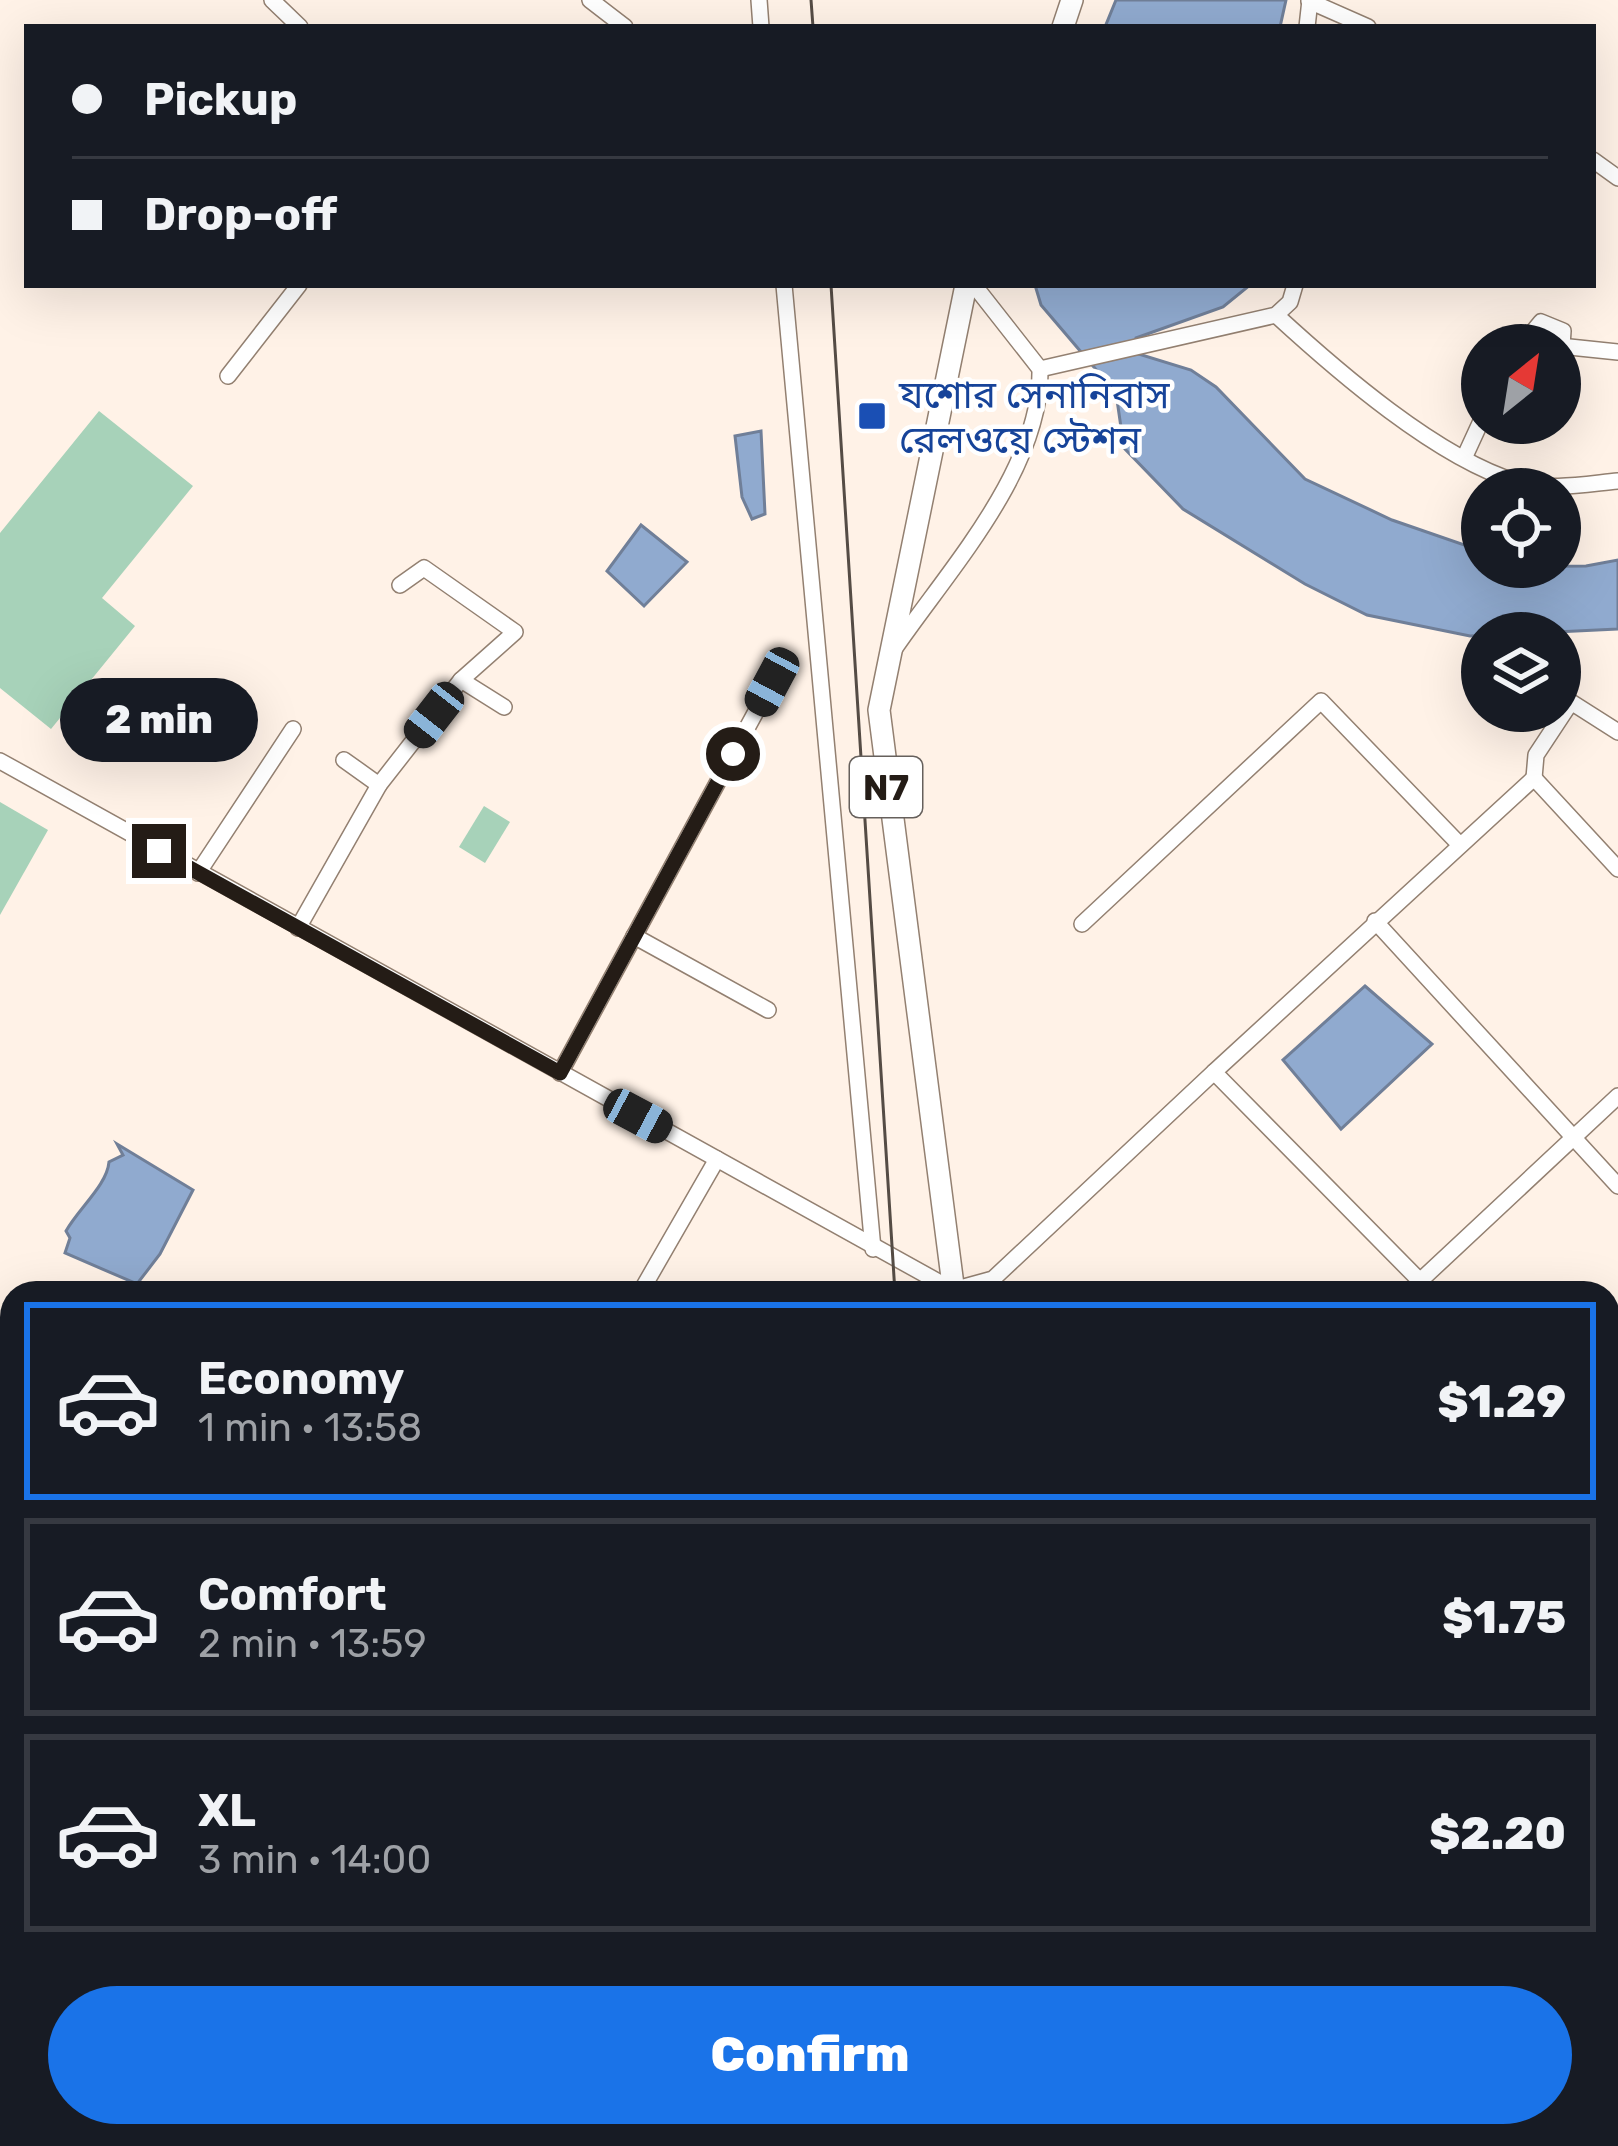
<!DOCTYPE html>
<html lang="en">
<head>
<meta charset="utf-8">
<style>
  body { margin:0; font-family:Rubik,"Noto Sans Bengali",sans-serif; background:#242831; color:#f1f3f6; height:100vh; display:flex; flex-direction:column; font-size:45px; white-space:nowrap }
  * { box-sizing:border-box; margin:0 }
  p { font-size:39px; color:#9ea1a6 }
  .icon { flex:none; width:66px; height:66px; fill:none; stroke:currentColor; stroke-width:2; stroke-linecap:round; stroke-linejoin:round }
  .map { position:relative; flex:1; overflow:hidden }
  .details { position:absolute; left:0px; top:1281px; width:1620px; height:867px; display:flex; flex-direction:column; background:#171b24; border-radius:36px 36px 0 0; box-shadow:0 12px 48px #0002 }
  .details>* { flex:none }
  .top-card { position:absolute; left:24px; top:24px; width:1572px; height:264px; border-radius:0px; box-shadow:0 12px 48px #0002; display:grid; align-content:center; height:264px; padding:0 48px; background:#171b24 }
  .needle { width:78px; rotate:30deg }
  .fabs { position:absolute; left:1461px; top:324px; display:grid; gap:24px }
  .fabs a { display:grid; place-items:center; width:120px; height:120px; border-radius:50%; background:#171b24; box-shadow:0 12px 48px #0002; font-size:60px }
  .end { position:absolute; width:54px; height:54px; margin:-27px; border:15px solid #241c16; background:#fff; box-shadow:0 0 0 6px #fff }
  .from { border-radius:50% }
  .bubble { position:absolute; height:84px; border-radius:42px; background:#171b24; box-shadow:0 12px 48px #0002; font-size:39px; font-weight:800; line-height:84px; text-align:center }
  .car { position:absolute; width:36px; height:72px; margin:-36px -18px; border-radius:15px; box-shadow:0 0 9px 3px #0007; background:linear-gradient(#222 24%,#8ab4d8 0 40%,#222 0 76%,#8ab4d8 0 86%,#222 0) }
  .top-card b { display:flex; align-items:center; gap:42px; height:114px; font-size:45px }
  .top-card b+b { border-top:3px solid #363941 }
  .top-card i { width:30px; height:30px; background:#f1f3f6 }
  ul { padding:21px 0 0; list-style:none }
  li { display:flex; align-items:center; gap:36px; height:198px; margin:0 24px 18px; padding:0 24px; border:6px solid #363941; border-radius:0px }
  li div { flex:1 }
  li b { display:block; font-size:45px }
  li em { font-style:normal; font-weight:800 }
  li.on { border-color:#1a73e8 }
  li>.icon { width:108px; height:108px; stroke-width:1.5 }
  .primary-button { display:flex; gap:24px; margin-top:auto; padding:24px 48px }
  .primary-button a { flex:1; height:138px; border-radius:72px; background:#1a73e8; color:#fff; font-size:48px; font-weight:800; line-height:138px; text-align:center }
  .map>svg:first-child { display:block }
</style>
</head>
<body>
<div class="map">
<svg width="1618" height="2146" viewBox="0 0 1618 2146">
  <rect width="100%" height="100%" fill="#fff2e7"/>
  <!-- green -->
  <g fill="#a7d2b9">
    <polygon points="99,411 193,486 102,598 135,626 51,729 0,688 0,533"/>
    <polygon points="0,802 48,830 0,915"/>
    <polygon points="484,806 510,822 485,863 459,847"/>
    <polygon points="204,2136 597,2136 593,2146 185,2146"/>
  </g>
  <!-- water -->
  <g fill="#90aacf" stroke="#707f98" stroke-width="3">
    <polygon points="1116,0 1286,0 1280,27 1105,27"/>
    <polygon points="1035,285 1250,285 1223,307 1136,338 1132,352 1191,370 1216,387 1305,479 1392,520 1482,551 1482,567 1586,566 1618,560 1618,629 1470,636 1367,615 1305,584 1183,509 1124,448 1116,393 1041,305"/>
    <polygon points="761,431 765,514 752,519 742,497 735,436"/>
    <polygon points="641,525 687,562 644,606 607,571"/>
    <polygon points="1365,986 1432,1044 1341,1129 1283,1060"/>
    <path d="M 117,1144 L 193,1190 L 160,1254 L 137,1284 L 65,1253 L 70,1238 L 66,1231 C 79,1208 107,1185 109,1162 L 123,1155 Z"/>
  </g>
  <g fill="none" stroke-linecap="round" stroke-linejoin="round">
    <!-- minor casing -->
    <g stroke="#938071" stroke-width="18">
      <g id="minor">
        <polyline points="272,0 300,27"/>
        <polyline points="590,0 625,27"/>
        <polyline points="759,0 761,27"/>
        <polyline points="1309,1 1368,27"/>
        <polyline points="1307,27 1310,0"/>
        <polyline points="1593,160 1618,178"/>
        <polyline points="784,285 873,1249"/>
        <path d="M 1276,315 C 1337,371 1437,458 1517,482 C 1549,491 1586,484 1618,481"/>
        <polyline points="1522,345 1541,322 1563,331 1562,346"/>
        <polyline points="1560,346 1618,352"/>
        <polyline points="1040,369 1276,315 1290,302 1295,285"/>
        <polyline points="228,376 299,285"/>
        <polyline points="1465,456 1482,419"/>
        <path d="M 895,648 C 950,568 1042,469 1040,369 L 974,285"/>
        <polyline points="461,680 504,707"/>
        <polyline points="344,760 379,785 461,680 515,632 424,568 400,585"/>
        <polyline points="0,761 953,1290 993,1279 1214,1072"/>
        <polyline points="1534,778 1536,755 1571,702 1618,732"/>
        <polyline points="1618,869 1534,778 1214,1072 1420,1281 1618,1096"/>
        <polyline points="198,873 293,729"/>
        <polyline points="1375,921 1618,1186"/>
        <polyline points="1082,924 1321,701 1460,845"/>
        <polyline points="298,928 379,785"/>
        <polyline points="634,936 768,1010"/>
        <polyline points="560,1073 772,682"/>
        <polyline points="640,1293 717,1159"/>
        <polyline points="1608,1487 1618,1472"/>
        <polyline points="1608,1528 1618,1545"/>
        <polyline points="0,1558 12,1538"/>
        <polyline points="1608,1629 1618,1617"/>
        <polyline points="0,1734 12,1714"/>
        <polyline points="0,1755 12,1762"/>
        <polyline points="1608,1796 1618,1788"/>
        <polyline points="1608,1915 1618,1929"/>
        <polyline points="1608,1991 1618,1983"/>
        <polyline points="0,2031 12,2038"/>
        <polyline points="0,2102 12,2109"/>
        <polyline points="60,2136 78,2146"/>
        <polyline points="1129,2136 1165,2146"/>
        <polyline points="1399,2136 1406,2146"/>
        <polyline points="1473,2136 1482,2146"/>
        <polyline points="142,2146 148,2136"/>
        <polyline points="991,2146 997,2136"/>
        <polyline points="1349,2146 1362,2136"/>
      </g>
    </g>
    <!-- highway casing -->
    <g stroke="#938071" stroke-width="24">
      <g id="highway">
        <polyline points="1063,27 1072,0"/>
        <polyline points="954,1293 879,710 966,285"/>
        <polyline points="1187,2136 1188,2146"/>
      </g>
    </g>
    <!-- minor -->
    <use href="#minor" stroke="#fff" stroke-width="15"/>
    <!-- highway -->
    <use href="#highway" stroke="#fff" stroke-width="21"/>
    <!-- rail -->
    <g stroke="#554c45" stroke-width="3">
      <polyline points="811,0 813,27"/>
      <polyline points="831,285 895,1293"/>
      <polyline points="787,2146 790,2136"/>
    </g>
  </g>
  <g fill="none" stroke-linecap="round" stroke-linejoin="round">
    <!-- route -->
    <polyline stroke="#241c16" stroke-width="15" points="159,851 560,1073 733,754"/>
  </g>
  <!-- markers -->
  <rect fill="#1a4fb4" stroke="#fff" stroke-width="4.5" x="857" y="401" width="30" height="30" rx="6"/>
  <g text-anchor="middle" stroke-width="9" stroke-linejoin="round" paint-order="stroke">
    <!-- shield labels -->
    <rect fill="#fff" stroke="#66605c" stroke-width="3" x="850" y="757" width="72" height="60" rx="9"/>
    <g font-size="36" font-weight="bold" fill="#241c16">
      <text x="886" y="800">N7</text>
    </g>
    <!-- transit labels -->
    <g font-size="39" fill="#164399" stroke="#fff" text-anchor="start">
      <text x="899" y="408">যশোর সেনানিবাস<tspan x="899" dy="45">রেলওয়ে স্টেশন</tspan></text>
    </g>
  </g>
</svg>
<div class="fabs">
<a><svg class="needle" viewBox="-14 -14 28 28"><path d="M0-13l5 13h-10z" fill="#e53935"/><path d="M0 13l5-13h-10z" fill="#9ea1a6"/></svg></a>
<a><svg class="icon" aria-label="locate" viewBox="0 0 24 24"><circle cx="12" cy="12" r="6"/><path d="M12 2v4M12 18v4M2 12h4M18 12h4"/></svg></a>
<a><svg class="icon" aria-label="layers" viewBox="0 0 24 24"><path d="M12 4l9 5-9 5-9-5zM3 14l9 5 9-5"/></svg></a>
</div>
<i class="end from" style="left:733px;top:754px"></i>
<i class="end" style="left:159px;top:851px"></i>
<div class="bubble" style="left:60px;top:678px;width:198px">2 min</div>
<i class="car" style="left:772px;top:682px;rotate:208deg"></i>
<i class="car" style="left:434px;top:715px;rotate:218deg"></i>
<i class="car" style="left:638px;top:1116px;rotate:118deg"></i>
<div class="top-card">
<b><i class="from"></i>Pickup</b>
<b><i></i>Drop-off</b>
</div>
<section class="details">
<ul>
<li class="on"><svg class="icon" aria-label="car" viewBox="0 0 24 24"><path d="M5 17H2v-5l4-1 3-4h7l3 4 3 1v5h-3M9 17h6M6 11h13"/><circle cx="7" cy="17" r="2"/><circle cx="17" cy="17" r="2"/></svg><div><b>Economy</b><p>1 min · 13:58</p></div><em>$1.29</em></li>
<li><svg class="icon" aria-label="car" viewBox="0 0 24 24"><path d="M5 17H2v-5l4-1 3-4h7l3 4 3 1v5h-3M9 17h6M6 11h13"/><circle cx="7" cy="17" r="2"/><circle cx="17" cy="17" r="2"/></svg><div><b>Comfort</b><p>2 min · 13:59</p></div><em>$1.75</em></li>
<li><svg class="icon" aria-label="car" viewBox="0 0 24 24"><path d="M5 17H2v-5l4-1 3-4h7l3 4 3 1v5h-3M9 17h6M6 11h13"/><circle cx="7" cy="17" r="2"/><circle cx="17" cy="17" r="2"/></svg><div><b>XL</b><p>3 min · 14:00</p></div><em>$2.20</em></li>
</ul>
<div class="primary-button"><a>Confirm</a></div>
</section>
</div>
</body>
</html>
